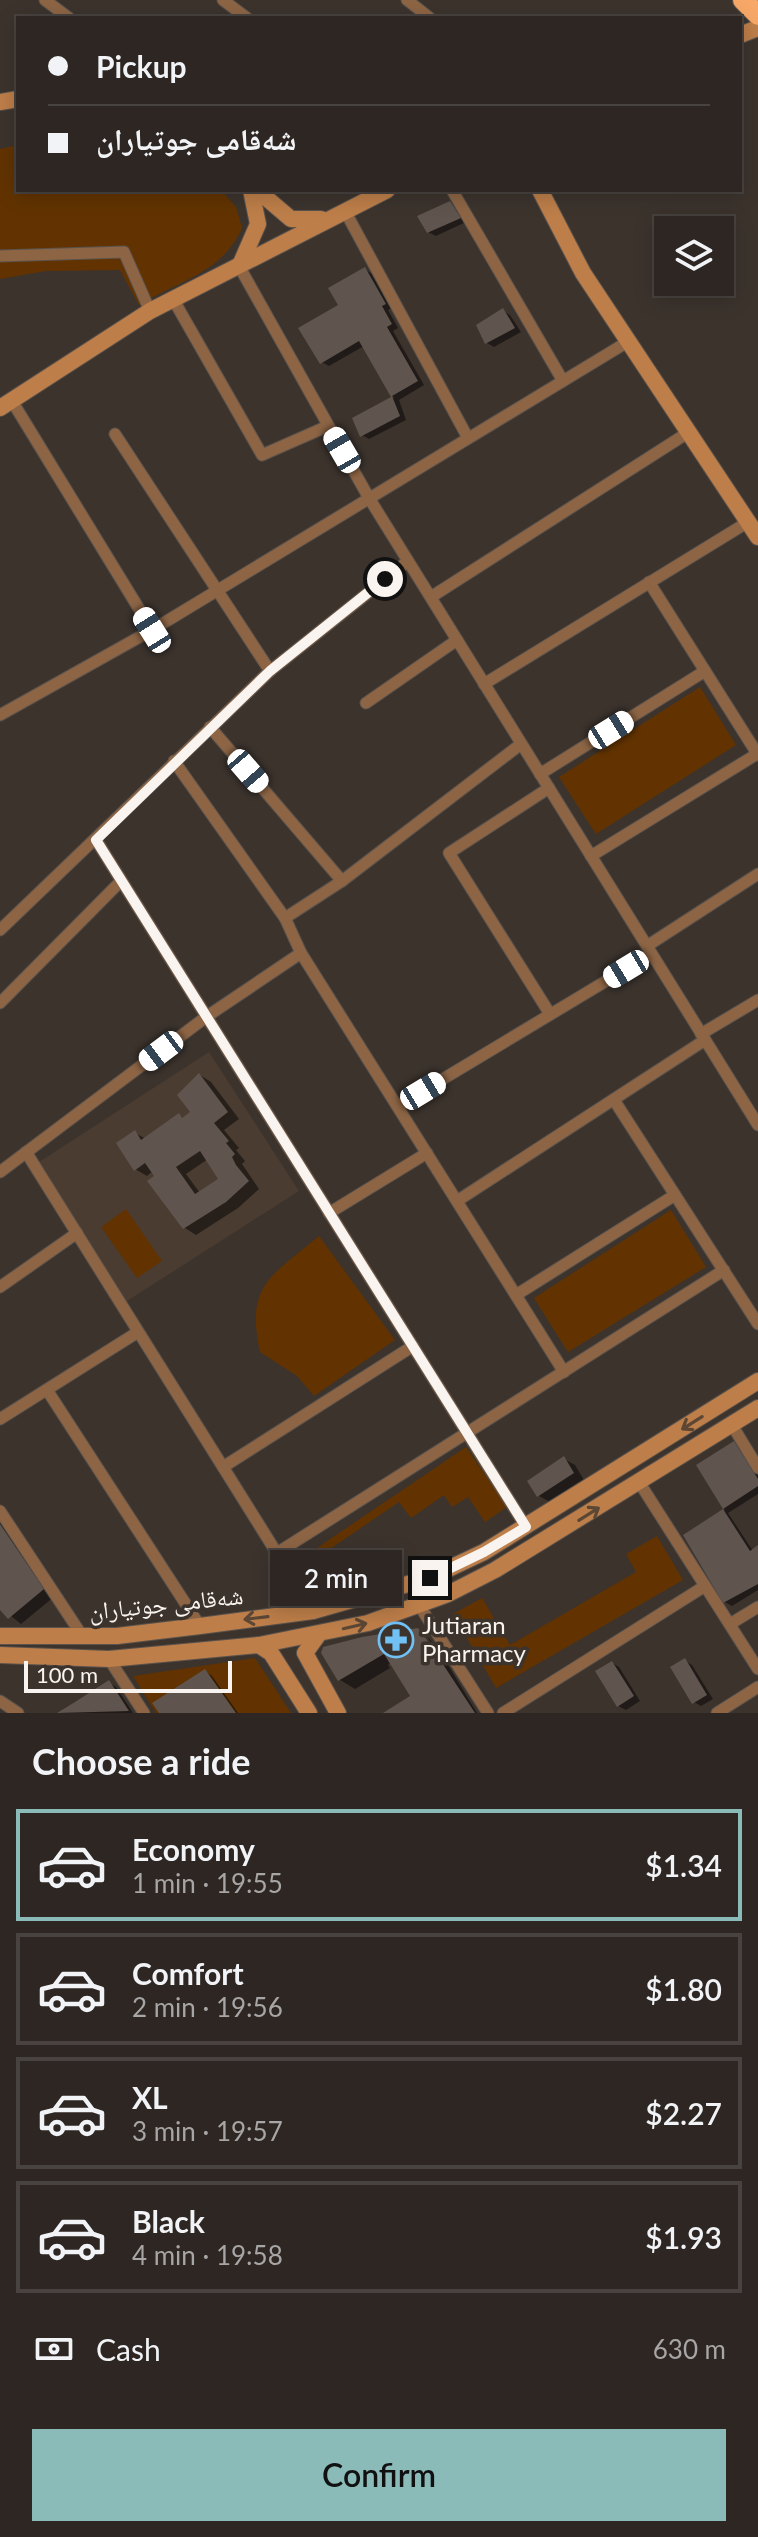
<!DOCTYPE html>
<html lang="en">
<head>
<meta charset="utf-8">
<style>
  body { margin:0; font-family:Lato,"Noto Naskh Arabic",sans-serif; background:#352e2a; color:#f1f3f6; height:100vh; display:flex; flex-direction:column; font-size:30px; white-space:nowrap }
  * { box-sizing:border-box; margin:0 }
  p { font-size:26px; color:#a7a5a5 }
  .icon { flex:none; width:44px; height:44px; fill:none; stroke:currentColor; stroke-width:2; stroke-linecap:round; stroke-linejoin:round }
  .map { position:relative; height:1713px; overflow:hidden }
  .sheet { display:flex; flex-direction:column; background:#2d2622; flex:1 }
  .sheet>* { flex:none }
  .banner { position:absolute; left:16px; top:16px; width:726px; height:176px; border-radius:0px; box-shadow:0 4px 20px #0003,0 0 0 2px #484340; display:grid; align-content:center; height:176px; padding:0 32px; background:#2d2622 }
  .controls { position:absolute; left:654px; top:216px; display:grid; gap:16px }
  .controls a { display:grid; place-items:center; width:80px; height:80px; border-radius:0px; background:#2d2622; box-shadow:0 4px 20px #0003,0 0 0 2px #484340; font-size:40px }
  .scale { position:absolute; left:24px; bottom:20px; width:208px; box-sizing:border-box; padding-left:8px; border:4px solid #f9f4ef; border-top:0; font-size:22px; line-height:28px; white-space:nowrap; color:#f9f4ef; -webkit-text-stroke:6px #3c332d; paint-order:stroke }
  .end { position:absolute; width:36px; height:36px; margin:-18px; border:10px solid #f9f4ef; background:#111; box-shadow:0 0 0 4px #111 }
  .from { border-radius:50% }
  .bubble { position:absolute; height:56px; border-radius:0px; background:#2d2622; box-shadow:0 4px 20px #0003,0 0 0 2px #484340; font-size:26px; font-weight:600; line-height:56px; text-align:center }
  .car { position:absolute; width:24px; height:48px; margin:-24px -12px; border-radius:10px; box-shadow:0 0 6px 2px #0007; background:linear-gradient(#fff 24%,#345 0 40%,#fff 0 76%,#345 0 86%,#fff 0) }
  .banner b { display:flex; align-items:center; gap:28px; height:76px; font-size:30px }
  .banner b+b { border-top:2px solid #484340 }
  .banner i { width:20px; height:20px; background:#f1f3f6 }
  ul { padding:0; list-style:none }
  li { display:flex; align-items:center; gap:24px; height:112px; margin:0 16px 12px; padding:0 16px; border:4px solid #484340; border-radius:0px }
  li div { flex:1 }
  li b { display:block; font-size:30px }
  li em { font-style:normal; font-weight:600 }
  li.current { border-color:#8bbbb9 }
  li>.icon { width:72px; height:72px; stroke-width:1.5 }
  h2 { padding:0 32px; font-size:36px; line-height:96px }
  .pay { display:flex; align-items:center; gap:20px; height:88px; padding:0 32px; font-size:30px }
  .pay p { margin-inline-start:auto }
  .cta { display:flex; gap:16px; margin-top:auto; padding:16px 32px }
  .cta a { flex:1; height:92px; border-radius:0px; background:#8bbbb9; color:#111; font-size:32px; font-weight:600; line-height:92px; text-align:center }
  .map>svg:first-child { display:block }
</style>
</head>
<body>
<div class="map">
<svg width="758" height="1713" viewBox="0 0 758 1713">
  <rect width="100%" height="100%" fill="#3c332d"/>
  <!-- built -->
  <polygon fill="#4a3c31" points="209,1052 299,1191 127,1301 39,1162"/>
  <!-- green -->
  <g fill="#623300">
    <path d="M 18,145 L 18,190 L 221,190 L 236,207 L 242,228 C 222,273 179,281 139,305 L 120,270 L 46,271 L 0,279 L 0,149 Z"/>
    <polygon points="700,687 736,745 596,834 559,777"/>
    <polygon points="126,1209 162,1261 137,1278 101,1227"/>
    <polygon points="671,1210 706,1267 568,1352 534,1298"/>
    <path d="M 319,1236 L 395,1340 L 314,1396 L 297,1376 L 260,1352 C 245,1284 272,1276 319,1236 Z"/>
    <polygon points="466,1447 507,1507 485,1522 468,1497 452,1507 444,1495 411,1518 399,1502 327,1551 347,1582 336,1590 311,1552"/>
    <polygon points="657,1536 683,1580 496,1688 453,1614 482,1598 510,1645 636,1572 626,1554"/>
    <polygon points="255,1658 291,1713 156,1713 133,1676"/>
  </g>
  <!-- shadow -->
  <g fill="#0007" fill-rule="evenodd">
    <polygon points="450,203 466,222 436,236 428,232"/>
    <polygon points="365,269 372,274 392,308 388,310 398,328 393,331 424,385 399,400 406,420 369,439 362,435 354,419 394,398 364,346 329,366 322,362 341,306"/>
    <polygon points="503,311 510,315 521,332 494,347 487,343"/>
    <path d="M 200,1075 L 211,1082 L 239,1119 L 224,1130 L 239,1148 L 236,1150 L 245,1161 L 242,1164 L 259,1189 L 238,1208 L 196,1235 L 185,1228 L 153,1171 L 147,1176 L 135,1169 L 135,1133 L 146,1139 L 179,1116 L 184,1119 L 192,1113 ZM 208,1159 L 220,1179 L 200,1193 L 186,1174 Z"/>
    <polygon points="734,1444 741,1448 758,1474 758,1494 728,1513 753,1551 758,1548 758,1590 732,1606 725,1602 685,1536 725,1510 699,1466"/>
    <polygon points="564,1459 575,1465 584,1480 550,1502 539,1496"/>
    <polygon points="0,1518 55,1596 21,1624 0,1607"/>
    <polygon points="418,1630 426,1635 421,1635 433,1652 436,1650 426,1635 439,1650 477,1713 386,1713 413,1696 391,1662 388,1665 390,1668 355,1689 340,1680 323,1652"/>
    <polygon points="685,1661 692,1665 713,1699 701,1706 694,1702"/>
    <polygon points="612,1663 619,1667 640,1701 626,1710 618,1706"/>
    <polygon points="205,1671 212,1676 238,1713 161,1713"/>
    <polygon points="109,1683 116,1687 133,1713 61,1713"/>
  </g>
  <!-- building -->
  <g fill="#5f554e" fill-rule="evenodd">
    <polygon points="450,201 461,218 427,233 417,216"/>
    <polygon points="365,267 386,304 382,306 392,324 387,327 418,381 392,396 400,416 360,437 352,418 391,397 359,341 320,364 298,328 338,305 328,288"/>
    <polygon points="503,308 515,328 485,344 476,325"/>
    <path d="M 199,1073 L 228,1112 L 214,1123 L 229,1141 L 226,1143 L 235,1154 L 232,1157 L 236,1165 L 249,1181 L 226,1202 L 183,1229 L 147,1181 L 154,1176 L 145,1163 L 134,1171 L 116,1143 L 135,1130 L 141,1140 L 179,1113 L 182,1118 L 190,1112 L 177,1095 ZM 200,1151 L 218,1179 L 195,1194 L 176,1167 Z"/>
    <polygon points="734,1441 758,1479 758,1486 723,1509 696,1465"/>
    <polygon points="564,1456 574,1473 537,1497 527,1481"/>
    <polygon points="723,1509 750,1551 758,1545 758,1584 723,1603 683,1535"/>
    <polygon points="0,1524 44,1589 8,1619 0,1610"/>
    <polygon points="418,1628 429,1643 475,1713 383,1713 410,1696 384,1654 338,1681 321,1653 323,1647 362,1637"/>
    <polygon points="685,1658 707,1695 692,1704 670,1667"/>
    <polygon points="612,1661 634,1696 617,1707 595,1671"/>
    <polygon points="205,1669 236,1713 159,1713 152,1703"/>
    <polygon points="109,1680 129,1711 57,1713 75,1702"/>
  </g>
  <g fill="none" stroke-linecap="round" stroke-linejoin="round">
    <!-- street casing -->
    <g stroke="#5a524c" stroke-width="13">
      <g id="street">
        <polyline points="45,0 69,18"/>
        <polyline points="223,0 247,18"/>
        <polyline points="407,0 430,18"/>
        <polyline points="452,190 563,381"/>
        <polyline points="345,211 468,438"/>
        <polyline points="0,256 124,252 150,311"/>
        <polyline points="239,266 369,498 758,1125"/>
        <polyline points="173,299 262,455 328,426"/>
        <polyline points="12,401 152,630"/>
        <polyline points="115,434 270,671"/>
        <polyline points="649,582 758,755"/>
        <polyline points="431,597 689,432"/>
        <polyline points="484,684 748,522"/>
        <polyline points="366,703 457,640"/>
        <polyline points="0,715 152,630 629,341"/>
        <polyline points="210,727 342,881"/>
        <polyline points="174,761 285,918 301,953 564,1372"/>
        <polyline points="540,774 705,671"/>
        <polyline points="549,788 449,853 550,1014"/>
        <polyline points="96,840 526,1527"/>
        <polyline points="591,856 757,754"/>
        <polyline points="285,918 342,881 521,744"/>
        <polyline points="0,930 270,671 408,561"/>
        <polyline points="647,946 758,874"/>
        <polyline points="0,1003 121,881"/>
        <polyline points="701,1034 758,1000"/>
        <polyline points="614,1100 758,1324"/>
        <polyline points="398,1106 651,954"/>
        <polyline points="26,1152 313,1611"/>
        <polyline points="0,1172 206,1017 301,953"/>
        <polyline points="457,1201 705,1040"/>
        <polyline points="329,1213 427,1153"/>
        <polyline points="0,1287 77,1233"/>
        <polyline points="516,1295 675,1195"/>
        <polyline points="47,1390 200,1626"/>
        <polyline points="0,1419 138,1332"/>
        <polyline points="732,1425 758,1468"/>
        <polyline points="223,1467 413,1346"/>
        <polyline points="639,1482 758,1669"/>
        <polyline points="0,1511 83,1637"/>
        <polyline points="277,1553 724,1270"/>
        <polyline points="419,1605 488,1713"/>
        <polyline points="730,1624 758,1607"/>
        <polyline points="109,1659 144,1713"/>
        <polyline points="0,1701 18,1713"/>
        <polyline points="503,1713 705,1586"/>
        <polyline points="717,1713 758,1687"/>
      </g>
    </g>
    <!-- secondary casing -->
    <g stroke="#5a524c" stroke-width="18">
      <g id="secondary">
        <polyline points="740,35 758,28"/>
        <polyline points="0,102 18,99"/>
        <polyline points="257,190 291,219 321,219"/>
        <polyline points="540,190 583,273 758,537"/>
        <polyline points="241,263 258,224 251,190"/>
        <polyline points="0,408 150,311 387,190"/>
        <polyline points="318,1635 305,1653 338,1713"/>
        <polyline points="0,1636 117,1636 200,1626 313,1611 429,1578 484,1552 758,1381"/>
        <polyline points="259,1645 271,1653 309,1713"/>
        <polyline points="0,1655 109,1659 259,1645 368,1623 448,1594 495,1570 758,1408"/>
      </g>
    </g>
    <!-- highway casing -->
    <g stroke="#5a524c" stroke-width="22">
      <polyline id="highway" points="743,0 758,15"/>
    </g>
    <!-- street -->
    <use href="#street" stroke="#8d6545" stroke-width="11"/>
    <!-- secondary -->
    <use href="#secondary" stroke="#bd7e49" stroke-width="16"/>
    <!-- highway -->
    <use href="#highway" stroke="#f7a868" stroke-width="20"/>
  </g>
  <!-- one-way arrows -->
  <defs><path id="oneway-shaft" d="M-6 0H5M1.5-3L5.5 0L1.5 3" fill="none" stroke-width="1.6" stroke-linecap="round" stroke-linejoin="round" transform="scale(2)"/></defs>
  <g stroke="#5c4634">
    <use href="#oneway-shaft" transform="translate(692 1423) rotate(148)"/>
    <use href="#oneway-shaft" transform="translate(589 1514) rotate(-32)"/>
    <use href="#oneway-shaft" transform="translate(256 1618) rotate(173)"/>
    <use href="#oneway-shaft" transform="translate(355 1626) rotate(-13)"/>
  </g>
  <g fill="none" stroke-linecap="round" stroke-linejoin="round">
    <!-- route -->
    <polyline stroke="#f9f4ef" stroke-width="10" points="385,579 270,671 96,840 526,1527 484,1552 430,1578"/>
  </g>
  <!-- icons -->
  <defs>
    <g id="pharmacy-ring" transform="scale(1.8)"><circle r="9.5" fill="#3c332d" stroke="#72c1f5" stroke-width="1.5"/><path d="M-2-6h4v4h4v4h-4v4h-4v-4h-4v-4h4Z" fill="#72c1f5"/></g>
  </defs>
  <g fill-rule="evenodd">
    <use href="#pharmacy-ring" x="396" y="1640"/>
  </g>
  <g text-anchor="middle" stroke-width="7" stroke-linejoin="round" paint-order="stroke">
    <!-- street labels -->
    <g font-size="24" fill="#f9f4ef" stroke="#3c332d">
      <text transform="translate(166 1604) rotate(-6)" y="8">شەقامی جوتیاران</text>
    </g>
    <!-- poi labels -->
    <g font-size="24" fill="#f9f4ef" stroke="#3c332d" text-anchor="start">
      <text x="422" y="1634">Jutiaran<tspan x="422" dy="28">Pharmacy</tspan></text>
    </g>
  </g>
</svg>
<div class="controls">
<a><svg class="icon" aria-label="layers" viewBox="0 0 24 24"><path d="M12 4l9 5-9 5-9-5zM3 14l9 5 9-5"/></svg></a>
</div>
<div class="scale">100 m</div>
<i class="end from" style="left:385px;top:579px"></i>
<i class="end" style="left:430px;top:1578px"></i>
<div class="bubble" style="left:270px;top:1550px;width:132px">2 min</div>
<i class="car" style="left:342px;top:450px;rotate:330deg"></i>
<i class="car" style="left:152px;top:630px;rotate:328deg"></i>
<i class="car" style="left:611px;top:730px;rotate:58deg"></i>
<i class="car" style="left:248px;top:771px;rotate:139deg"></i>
<i class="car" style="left:626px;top:969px;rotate:239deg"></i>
<i class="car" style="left:161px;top:1051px;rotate:233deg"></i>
<i class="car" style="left:423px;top:1091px;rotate:59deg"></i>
<div class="banner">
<b><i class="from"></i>Pickup</b>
<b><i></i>شەقامی جوتیاران</b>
</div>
</div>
<section class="sheet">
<h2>Choose a ride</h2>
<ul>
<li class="current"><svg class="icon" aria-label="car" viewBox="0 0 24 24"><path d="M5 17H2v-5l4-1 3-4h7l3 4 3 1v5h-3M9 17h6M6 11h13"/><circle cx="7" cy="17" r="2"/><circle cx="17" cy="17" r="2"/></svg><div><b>Economy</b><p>1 min · 19:55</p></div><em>$1.34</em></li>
<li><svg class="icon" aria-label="car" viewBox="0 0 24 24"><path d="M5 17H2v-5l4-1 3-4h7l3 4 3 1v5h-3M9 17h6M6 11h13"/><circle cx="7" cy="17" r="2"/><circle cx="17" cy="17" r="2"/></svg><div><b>Comfort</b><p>2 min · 19:56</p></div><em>$1.80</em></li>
<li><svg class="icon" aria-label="car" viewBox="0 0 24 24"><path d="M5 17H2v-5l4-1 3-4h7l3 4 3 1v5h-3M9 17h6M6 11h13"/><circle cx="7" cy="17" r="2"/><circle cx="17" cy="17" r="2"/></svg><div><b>XL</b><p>3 min · 19:57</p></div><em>$2.27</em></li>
<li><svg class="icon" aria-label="car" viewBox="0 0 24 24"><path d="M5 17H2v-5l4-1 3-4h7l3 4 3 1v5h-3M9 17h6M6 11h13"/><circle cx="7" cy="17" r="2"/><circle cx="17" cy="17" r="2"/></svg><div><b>Black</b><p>4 min · 19:58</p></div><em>$1.93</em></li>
</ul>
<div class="pay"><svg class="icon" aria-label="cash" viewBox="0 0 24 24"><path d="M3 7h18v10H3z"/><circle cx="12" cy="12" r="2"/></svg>Cash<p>630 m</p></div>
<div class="cta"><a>Confirm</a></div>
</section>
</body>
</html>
